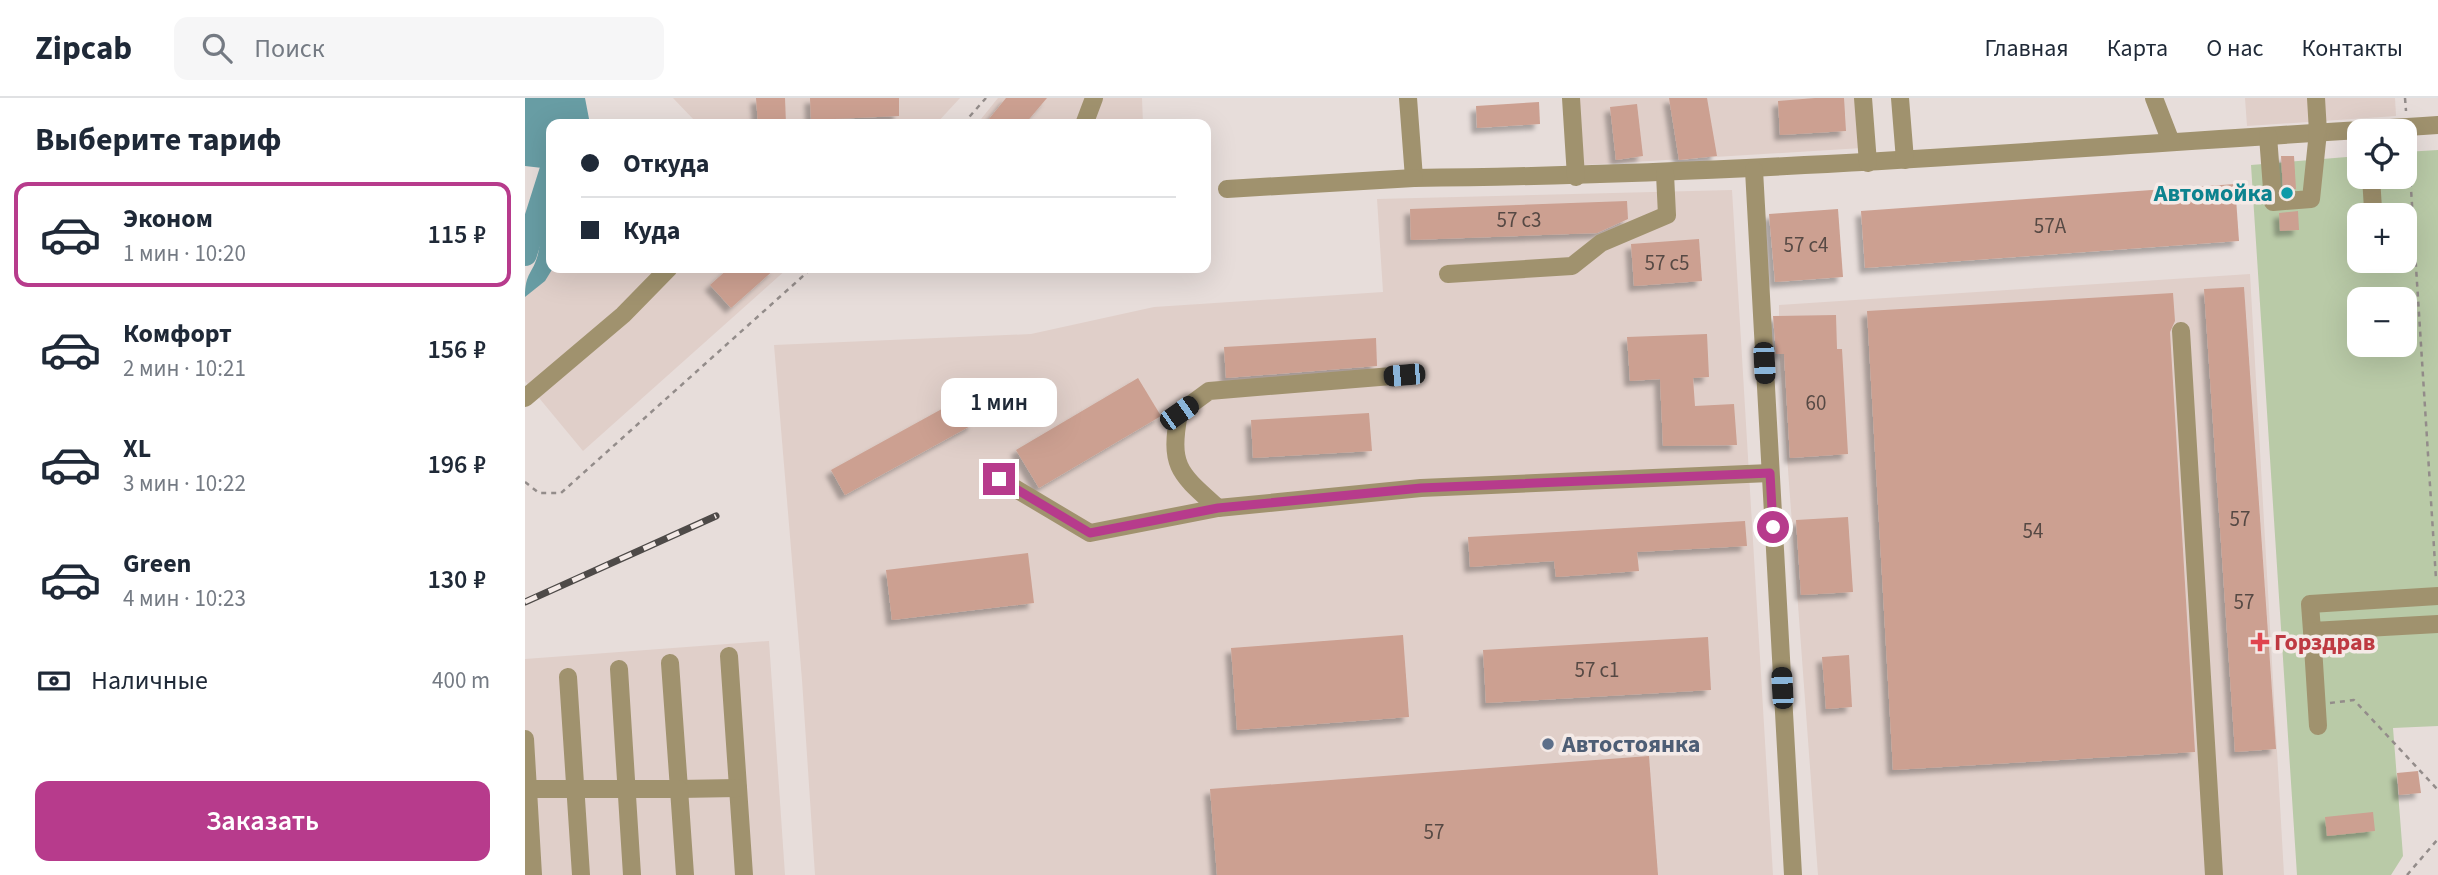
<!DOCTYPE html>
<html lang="ru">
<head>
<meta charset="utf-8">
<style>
  body { margin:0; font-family:"Source Sans 3",sans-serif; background:#f6f6f7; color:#1f2937; height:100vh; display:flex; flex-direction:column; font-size:26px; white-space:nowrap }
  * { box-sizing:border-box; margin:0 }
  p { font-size:23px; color:#747a83 }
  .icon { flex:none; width:38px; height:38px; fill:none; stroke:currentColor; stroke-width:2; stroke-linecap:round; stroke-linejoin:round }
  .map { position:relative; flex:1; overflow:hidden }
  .panel { display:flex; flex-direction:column; background:#fff; width:525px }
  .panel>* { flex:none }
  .guide { position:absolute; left:21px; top:21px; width:665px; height:154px; border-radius:14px; box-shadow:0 7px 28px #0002; display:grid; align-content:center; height:154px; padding:0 35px; background:#fff }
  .fabs { position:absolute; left:1822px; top:21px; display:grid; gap:14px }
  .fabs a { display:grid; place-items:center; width:70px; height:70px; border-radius:14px; background:#fff; box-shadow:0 7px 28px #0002; font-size:35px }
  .end { position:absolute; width:32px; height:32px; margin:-16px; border:9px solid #b73b8c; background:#fff; box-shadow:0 0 0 4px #fff }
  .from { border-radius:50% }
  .bubble { position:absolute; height:49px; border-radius:14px; background:#fff; box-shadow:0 7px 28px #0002; font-size:23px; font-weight:600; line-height:49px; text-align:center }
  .car { position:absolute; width:21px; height:42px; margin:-21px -10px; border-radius:9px; box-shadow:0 0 5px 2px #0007; background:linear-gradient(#222 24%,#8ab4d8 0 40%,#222 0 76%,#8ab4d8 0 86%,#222 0) }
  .guide b { display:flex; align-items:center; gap:24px; height:66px; font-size:26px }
  .guide b+b { border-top:2px solid #e0e1e3 }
  .guide i { width:18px; height:18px; background:#1f2937 }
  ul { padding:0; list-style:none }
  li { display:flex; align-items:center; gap:21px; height:105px; margin:0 14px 10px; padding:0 21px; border:4px solid transparent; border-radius:14px }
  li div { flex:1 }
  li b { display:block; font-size:26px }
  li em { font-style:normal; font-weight:600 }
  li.selected { border-color:#b73b8c }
  li>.icon { width:63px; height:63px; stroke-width:1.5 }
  h2 { padding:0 35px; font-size:32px; line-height:84px }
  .pay { display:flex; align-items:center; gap:18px; height:77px; padding:0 35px; font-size:26px }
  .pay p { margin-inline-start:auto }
  .cta { display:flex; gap:14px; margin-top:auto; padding:14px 35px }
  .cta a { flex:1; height:80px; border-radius:14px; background:#b73b8c; color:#fff; font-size:28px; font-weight:600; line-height:80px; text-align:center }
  header { display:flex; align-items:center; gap:42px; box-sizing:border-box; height:98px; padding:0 35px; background:#fff; border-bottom:2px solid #e0e1e3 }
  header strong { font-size:33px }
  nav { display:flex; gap:38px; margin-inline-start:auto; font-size:24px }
  .search { width:490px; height:63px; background:#f6f6f7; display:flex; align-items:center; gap:18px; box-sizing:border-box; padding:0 24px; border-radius:14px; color:#747a83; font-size:26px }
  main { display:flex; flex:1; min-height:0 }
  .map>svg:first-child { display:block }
</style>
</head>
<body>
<header>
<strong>Zipcab</strong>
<div class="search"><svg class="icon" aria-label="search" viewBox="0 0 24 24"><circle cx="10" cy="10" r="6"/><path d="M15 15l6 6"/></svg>Поиск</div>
<nav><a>Главная</a><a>Карта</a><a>О нас</a><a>Контакты</a></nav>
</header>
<main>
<section class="panel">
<h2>Выберите тариф</h2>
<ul>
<li class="selected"><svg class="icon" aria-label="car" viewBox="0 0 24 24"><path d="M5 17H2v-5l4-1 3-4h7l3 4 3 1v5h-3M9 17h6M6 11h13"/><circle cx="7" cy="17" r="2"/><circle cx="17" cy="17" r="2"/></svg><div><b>Эконом</b><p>1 мин · 10:20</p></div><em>115 ₽</em></li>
<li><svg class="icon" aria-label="car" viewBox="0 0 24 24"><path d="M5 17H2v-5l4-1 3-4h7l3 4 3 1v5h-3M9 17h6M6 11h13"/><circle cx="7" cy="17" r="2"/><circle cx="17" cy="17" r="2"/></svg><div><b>Комфорт</b><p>2 мин · 10:21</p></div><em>156 ₽</em></li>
<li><svg class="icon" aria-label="car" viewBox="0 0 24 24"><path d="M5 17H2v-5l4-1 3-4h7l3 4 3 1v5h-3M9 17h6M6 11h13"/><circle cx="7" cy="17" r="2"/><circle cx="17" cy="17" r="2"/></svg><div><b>XL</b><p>3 мин · 10:22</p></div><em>196 ₽</em></li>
<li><svg class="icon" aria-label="car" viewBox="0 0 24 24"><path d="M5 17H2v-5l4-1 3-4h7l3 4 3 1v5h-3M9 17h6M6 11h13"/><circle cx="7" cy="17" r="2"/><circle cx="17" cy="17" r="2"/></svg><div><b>Green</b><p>4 мин · 10:23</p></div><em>130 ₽</em></li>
</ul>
<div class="pay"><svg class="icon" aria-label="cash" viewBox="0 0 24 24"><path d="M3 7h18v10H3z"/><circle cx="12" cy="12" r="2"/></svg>Наличные<p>400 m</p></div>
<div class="cta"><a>Заказать</a></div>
</section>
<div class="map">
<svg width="1913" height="777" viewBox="0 0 1913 777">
  <defs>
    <filter id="shadow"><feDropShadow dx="-5.5" dy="5.5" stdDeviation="2" flood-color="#0004"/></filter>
  </defs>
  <rect width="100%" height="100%" fill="#e7ddda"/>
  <!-- built -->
  <g fill="#e0cfc9">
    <polygon points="148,0 435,0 411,26 167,26 170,23"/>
    <polygon points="473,0 617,0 618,26 452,26"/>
    <polygon points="1054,0 1333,0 1337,50 1059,67"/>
    <polygon points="1720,0 1870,0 1871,18 1722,28"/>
    <polygon points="1207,92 1248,777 290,777 277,582 249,247 506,236 629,209 858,194 852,101"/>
    <polygon points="29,170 263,170 58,353 0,283 0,199"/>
    <polygon points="1725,176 1759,777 1293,777 1254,250 1254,207"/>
    <polygon points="244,543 260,777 0,777 0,561"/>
  </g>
  <!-- green -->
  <path fill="#b9caa7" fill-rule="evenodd" d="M 1913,52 L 1913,628 L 1868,630 L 1878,758 L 1866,777 L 1772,777 L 1726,67 L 1834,58 L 1834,79 L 1880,79 L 1880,54 ZM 1834,117 L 1880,117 L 1880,163 L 1834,163 ZM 1834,201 L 1880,201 L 1880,247 L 1834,247 Z"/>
  <!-- water -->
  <g fill="#689da4">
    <polygon points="0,0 60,0 65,26 26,26 26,71 0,68"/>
    <path d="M 26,106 L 28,170 L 20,183 L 0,199 C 0,174 8,176 13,156 C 17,138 18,122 26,106 Z"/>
  </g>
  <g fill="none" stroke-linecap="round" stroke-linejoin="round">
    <!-- river -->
    <polyline stroke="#689da4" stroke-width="24" points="0,156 26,74"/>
  </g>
  <!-- building -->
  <g fill="#cca091" filter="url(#shadow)">
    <polygon points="231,0 260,0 261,26 233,26"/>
    <polygon points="285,0 374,0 374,18 286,22"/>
    <polygon points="481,0 522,0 500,26 460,26"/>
    <polygon points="1144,0 1182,0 1192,58 1154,62"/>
    <polygon points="1290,0 1319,0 1321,33 1255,37 1253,3"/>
    <polygon points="1014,4 1015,26 952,30 951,8"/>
    <polygon points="1112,6 1118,58 1091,62 1085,9"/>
    <polygon points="1756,58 1769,58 1771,91 1758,92"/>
    <polygon points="1710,86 1714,143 1340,170 1336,113"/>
    <polygon points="1102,103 1103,121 1072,135 886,142 885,111"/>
    <polygon points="1313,111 1318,179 1250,184 1244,116"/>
    <polygon points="1773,113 1774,132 1755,133 1754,115"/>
    <polygon points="1174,141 1177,183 1109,188 1106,146"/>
    <polygon points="204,170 251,170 206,210 185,187"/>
    <polygon points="1719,189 1751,651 1710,654 1679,191"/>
    <polygon points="1648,195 1650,223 1645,234 1670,654 1368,672 1342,213"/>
    <polygon points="1311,217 1312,251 1317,251 1323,356 1265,360 1259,256 1251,256 1248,218"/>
    <polygon points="1182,236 1184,279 1168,280 1170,308 1209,306 1212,347 1138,348 1135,281 1105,283 1102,239"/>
    <polygon points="851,240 852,268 701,280 699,249"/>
    <polygon points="613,280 636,318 514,390 491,352"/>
    <polygon points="435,301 449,326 320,397 306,372"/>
    <polygon points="844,315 847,353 728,360 726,322"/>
    <polygon points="1323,419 1328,494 1276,497 1271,422"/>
    <polygon points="1220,423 1222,448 1112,454 1114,473 1031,479 1029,463 945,469 943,439"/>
    <polygon points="503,455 509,505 367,522 361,472"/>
    <polygon points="878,537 884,619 712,632 706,550"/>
    <polygon points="1183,539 1186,592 961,605 958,552"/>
    <polygon points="1324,557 1327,609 1301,611 1297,559"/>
    <polygon points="1124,658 1133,777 692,777 685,691"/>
    <polygon points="1893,673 1896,695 1874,697 1872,675"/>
    <polygon points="1848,714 1850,733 1802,738 1800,719"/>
  </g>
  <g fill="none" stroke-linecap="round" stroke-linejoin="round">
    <!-- path -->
    <g stroke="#938c8a" stroke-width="2.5" stroke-dasharray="5 5" stroke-linecap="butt">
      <polyline points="1880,0 1881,13"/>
      <polyline points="438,26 461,0"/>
      <polyline points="1883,44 1911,481"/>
      <polyline points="0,384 14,395 36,395 287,170"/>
      <polyline points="1805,605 1829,602 1913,692"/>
      <polyline points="1882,777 1913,741"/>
    </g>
    <!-- minor -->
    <g stroke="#a0926e" stroke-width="18">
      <path d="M 883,0 L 889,80 C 1231,77 1571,48 1913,27"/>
      <polyline points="1046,0 1051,79"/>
      <polyline points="1338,0 1343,65"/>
      <polyline points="1375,0 1380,62"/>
      <polyline points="1629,0 1646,44"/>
      <polyline points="560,24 569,0"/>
      <polyline points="1743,38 1748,104 1786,101 1793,34 1791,0"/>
      <polyline points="1229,72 1268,777"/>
      <polyline points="1846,79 1848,111"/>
      <polyline points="702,91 889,80"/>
      <polyline points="923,176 1047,168 1076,145 1142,117 1140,76"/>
      <polyline points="1656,233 1689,777"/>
      <polyline points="0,300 98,217 144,170"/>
      <polyline points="474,381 565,435 693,410 896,390 1245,375"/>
      <path d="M 693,410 C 654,375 644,369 654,315 L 684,293 L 879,277"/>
      <polyline points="1913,498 1785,506 1787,533 1913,526"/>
      <polyline points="1787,533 1793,628"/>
      <polyline points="204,558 219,777"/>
      <polyline points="145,565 154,691 213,690"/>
      <polyline points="94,571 107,777"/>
      <polyline points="43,579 56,777"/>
      <polyline points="0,641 8,777"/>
      <polyline points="0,691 154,691 160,777"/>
    </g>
    <!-- rail casing -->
    <g stroke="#4e4a48" stroke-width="7">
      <polyline id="rail" points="0,504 191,418"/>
    </g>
    <!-- rail -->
    <use href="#rail" stroke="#f4eae7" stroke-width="4.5" stroke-dasharray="13" stroke-linecap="butt"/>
  </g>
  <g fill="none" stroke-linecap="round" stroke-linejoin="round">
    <!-- route -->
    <polyline stroke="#b73b8c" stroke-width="9" points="474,381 565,435 693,410 896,390 1245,375 1248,429"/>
  </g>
  <!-- markers -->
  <circle fill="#0f9aa8" stroke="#f4eae7" stroke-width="2.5" cx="1762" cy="95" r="7"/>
  <path fill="#e0444e" stroke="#f4eae7" stroke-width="2.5" d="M1731.5 533.5h7v7h7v7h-7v7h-7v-7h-7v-7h7z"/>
  <circle fill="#5c6f8a" stroke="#f4eae7" stroke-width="2.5" cx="1023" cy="646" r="7"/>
  <g text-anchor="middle" stroke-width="7" stroke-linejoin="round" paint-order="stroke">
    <!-- number labels -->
    <g font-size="21" fill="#564944">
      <text x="994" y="129">57 с3</text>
      <text x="1525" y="135">57А</text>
      <text x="1281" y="154">57 с4</text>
      <text x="1142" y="172">57 с5</text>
      <text x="1291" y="312">60</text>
      <text x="1715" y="428">57</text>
      <text x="1508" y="440">54</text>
      <text x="1719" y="511">57</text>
      <text x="1072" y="579">57 с1</text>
      <text x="909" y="741">57</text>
    </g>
    <!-- culture labels -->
    <g font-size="24" font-weight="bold" fill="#0d838f" stroke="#f4eae7" text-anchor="end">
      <text x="1748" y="103">Автомойка</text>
    </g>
    <!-- health labels -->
    <g font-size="24" font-weight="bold" fill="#be3a42" stroke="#f4eae7" text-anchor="start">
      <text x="1749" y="552">Горздрав</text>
    </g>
    <!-- service labels -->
    <g font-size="24" font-weight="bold" fill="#4e5e75" stroke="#f4eae7" text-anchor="start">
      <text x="1037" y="654">Автостоянка</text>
    </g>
  </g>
</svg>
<div class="fabs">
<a><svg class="icon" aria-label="locate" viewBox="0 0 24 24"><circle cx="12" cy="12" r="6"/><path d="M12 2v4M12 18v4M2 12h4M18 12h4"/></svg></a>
<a>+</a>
<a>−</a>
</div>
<i class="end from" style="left:1248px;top:429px"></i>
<i class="end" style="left:474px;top:381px"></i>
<div class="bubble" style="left:416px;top:280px;width:116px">1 мин</div>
<i class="car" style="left:1239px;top:265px;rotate:177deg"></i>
<i class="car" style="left:879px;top:277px;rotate:265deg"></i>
<i class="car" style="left:654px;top:315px;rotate:55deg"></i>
<i class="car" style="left:1257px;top:590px;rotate:357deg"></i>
<div class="guide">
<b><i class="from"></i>Откуда</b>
<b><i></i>Куда</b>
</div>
</div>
</main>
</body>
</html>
